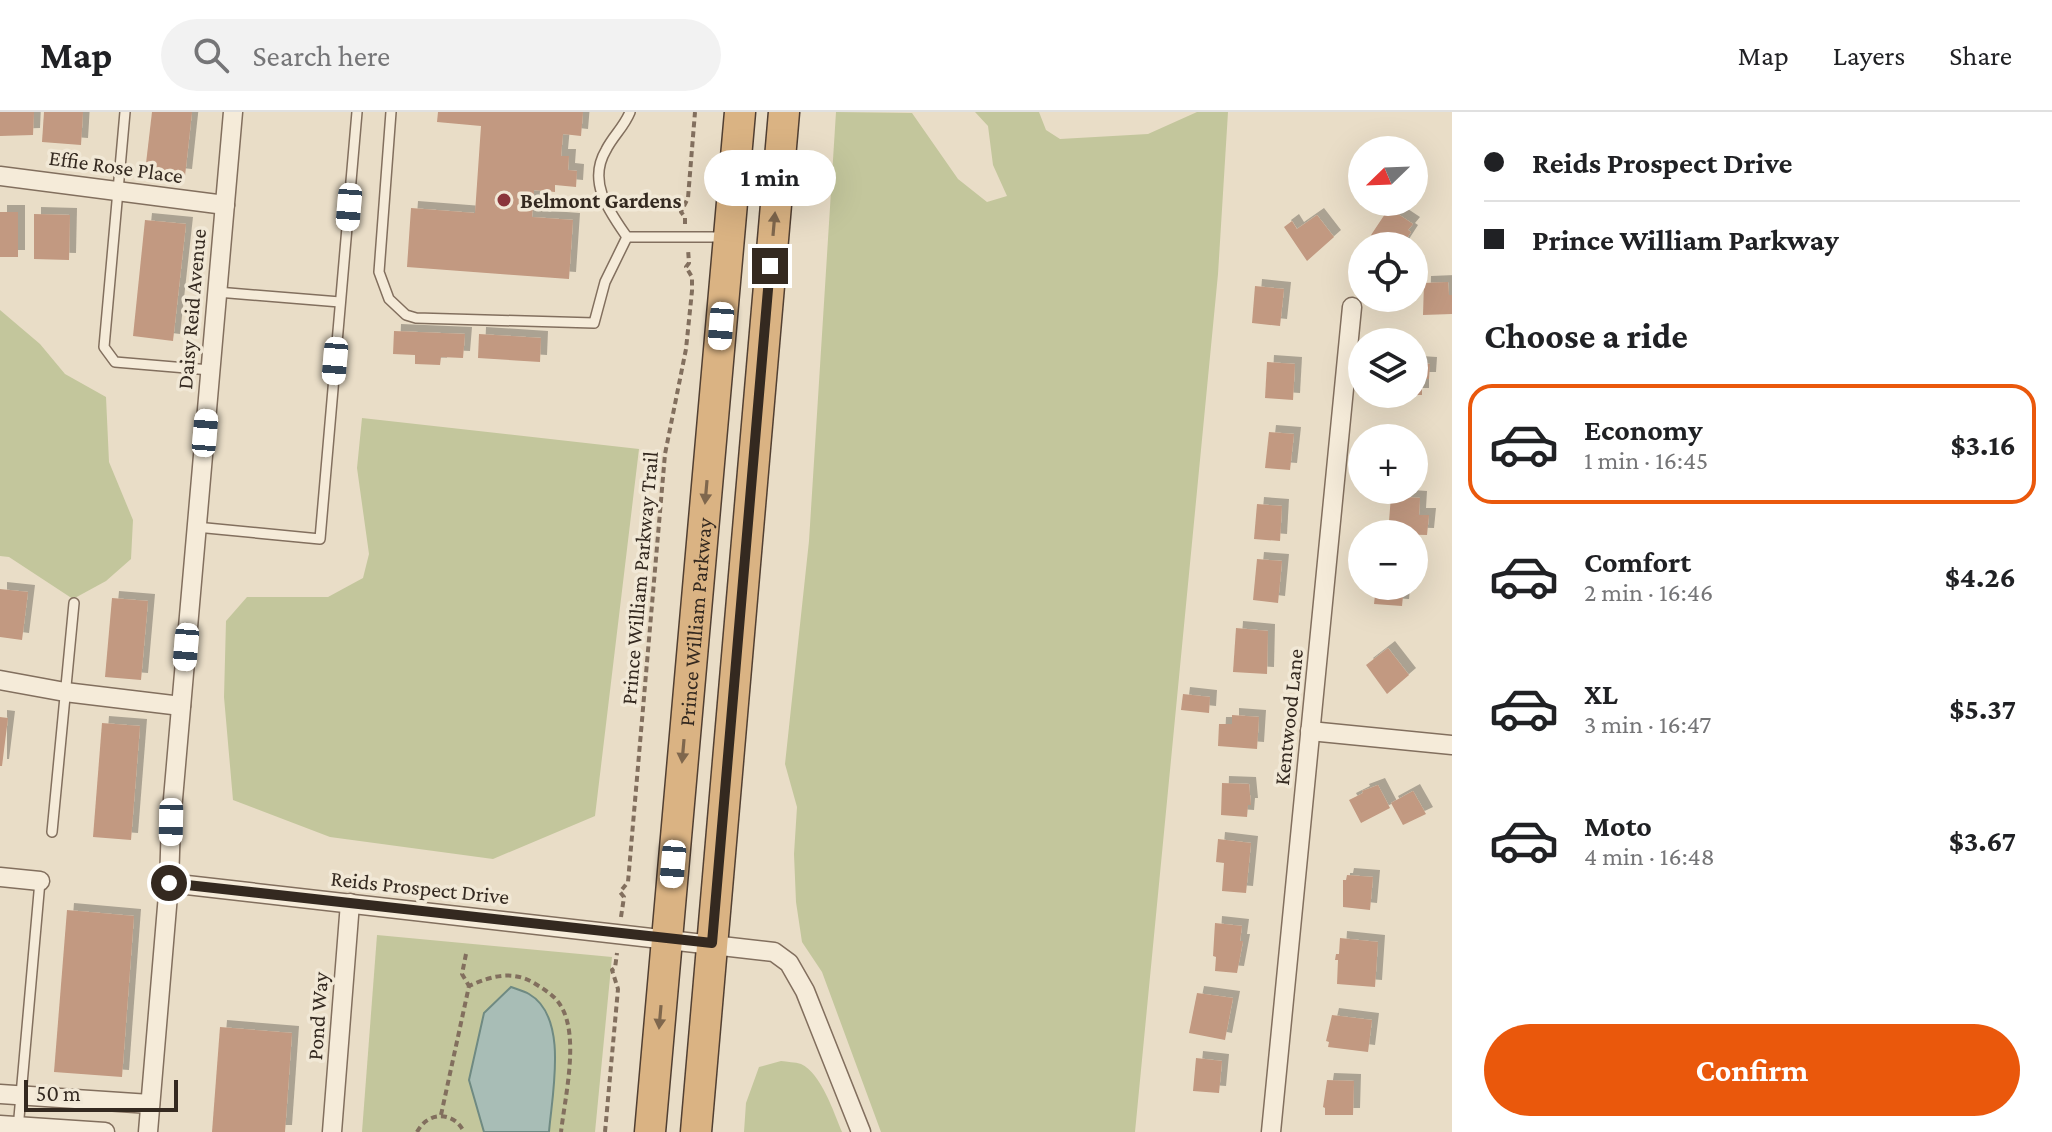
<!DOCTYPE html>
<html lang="en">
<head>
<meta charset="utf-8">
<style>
  body { margin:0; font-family:"Crimson Pro",serif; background:#f2f2f2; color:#202124; height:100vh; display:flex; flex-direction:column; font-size:30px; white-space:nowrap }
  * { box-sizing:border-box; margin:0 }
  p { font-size:26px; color:#757577 }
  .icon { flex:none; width:44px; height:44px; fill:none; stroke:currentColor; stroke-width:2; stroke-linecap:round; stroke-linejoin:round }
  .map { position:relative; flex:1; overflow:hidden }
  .drawer { display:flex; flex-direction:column; background:#fff; width:600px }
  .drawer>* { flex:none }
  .hud { display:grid; align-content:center; height:176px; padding:0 32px; background:#fff }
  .needle { width:52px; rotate:247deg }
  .controls { position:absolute; left:1348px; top:24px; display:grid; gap:16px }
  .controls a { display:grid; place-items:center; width:80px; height:80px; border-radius:50%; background:#fff; box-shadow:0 8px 32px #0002; font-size:40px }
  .scale { position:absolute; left:24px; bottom:20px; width:154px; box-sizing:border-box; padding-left:8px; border:4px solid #342920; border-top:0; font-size:22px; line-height:28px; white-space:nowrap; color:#342920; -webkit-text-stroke:6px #f1e8d6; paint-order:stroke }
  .end { position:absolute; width:36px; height:36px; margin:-18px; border:10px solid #342920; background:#fff; box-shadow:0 0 0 4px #fff }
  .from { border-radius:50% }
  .bubble { position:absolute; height:56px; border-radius:28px; background:#fff; box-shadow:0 8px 32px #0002; font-size:26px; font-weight:700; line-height:56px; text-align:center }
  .car { position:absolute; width:24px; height:48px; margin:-24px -12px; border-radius:10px; box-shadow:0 0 6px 2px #0007; background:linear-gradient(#fff 24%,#345 0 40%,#fff 0 76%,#345 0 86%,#fff 0) }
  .hud b { display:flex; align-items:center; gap:28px; height:76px; font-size:30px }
  .hud b+b { border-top:2px solid #e0e0e0 }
  .hud i { width:20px; height:20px; background:#202124 }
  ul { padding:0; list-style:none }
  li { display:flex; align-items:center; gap:24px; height:120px; margin:0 16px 12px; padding:0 16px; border:4px solid transparent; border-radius:24px }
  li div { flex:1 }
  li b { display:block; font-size:30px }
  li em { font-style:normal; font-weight:700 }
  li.current { border-color:#ea580c }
  li>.icon { width:72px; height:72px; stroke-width:1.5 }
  h2 { padding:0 32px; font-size:36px; line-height:96px }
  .cta { display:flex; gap:16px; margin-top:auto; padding:16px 32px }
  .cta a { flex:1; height:92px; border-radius:48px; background:#ea580c; color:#fff; font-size:32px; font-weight:700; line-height:92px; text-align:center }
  header { display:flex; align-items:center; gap:48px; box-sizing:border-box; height:112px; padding:0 40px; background:#fff; border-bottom:2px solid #e0e0e0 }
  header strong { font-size:38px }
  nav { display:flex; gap:44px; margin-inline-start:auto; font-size:28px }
  .search { width:560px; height:72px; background:#f2f2f2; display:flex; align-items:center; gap:20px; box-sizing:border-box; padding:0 28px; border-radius:44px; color:#757577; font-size:30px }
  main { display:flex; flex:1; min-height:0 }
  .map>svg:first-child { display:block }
</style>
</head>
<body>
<header>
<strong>Map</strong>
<div class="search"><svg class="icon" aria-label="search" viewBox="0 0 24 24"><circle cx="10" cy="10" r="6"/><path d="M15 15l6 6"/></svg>Search here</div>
<nav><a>Map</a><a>Layers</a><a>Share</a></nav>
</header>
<main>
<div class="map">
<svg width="1452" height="1020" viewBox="0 0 1452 1020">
  <defs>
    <filter id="shadow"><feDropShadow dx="7" dy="-7" stdDeviation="0" flood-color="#0004"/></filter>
  </defs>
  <rect width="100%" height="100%" fill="#e9ddc7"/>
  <!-- green -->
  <g fill="#c3c69c">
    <polygon points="836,0 912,1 958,67 987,90 1007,84 993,53 988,14 975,0 1039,0 1046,18 1060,27 1148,22 1197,0 1228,0 1218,162 1135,1020 881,1020 822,860 802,830 796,790 794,742 797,695 785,652 809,429"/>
    <polygon points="0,198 40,232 65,262 106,285 109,350 133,408 131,447 106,469 73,487 9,445 0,444"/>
    <polygon points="362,306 639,337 595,704 493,747 330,725 233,688 224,585 226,509 247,485 328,485 363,466 369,442 357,356"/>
    <polygon points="377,823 612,845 595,1020 362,1020"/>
    <path d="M 781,949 C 787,950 795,950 801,952 C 821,961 834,1001 842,1020 L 744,1020 L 746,991 L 759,955 Z"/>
  </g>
  <!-- water -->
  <path fill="#a8bdb6" stroke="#6f8a82" stroke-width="2" d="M 511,875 C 516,877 524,879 529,882 C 569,905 552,982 549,1020 L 484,1020 L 469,968 L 484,901 Z"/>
  <!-- building -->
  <g fill="#c29981" filter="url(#shadow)">
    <polygon points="0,0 34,0 33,23 0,24"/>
    <polygon points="44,0 83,0 81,33 42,30"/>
    <polygon points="152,0 192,0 185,64 145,60"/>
    <polygon points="438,0 583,0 581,24 563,22 561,44 569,44 568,58 577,59 576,75 555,73 555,80 534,78 532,105 573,108 569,167 407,155 411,96 475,101 481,14 437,10"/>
    <polygon points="1389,96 1413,112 1408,118 1411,120 1402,134 1385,134 1371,123"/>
    <rect x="0" y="100" width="18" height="45"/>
    <polygon points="34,102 70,103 69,148 34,147"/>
    <polygon points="1317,103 1334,125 1307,149 1284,115 1292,109 1297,117"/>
    <polygon points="145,108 186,112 173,229 133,224"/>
    <polygon points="1448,170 1449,183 1452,183 1452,202 1423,203 1424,171"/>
    <polygon points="1255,174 1284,177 1280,214 1252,211"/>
    <polygon points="394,219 465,222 463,246 441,245 440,253 415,252 415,243 393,242"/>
    <polygon points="479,222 541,226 540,250 478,246"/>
    <polygon points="1267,250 1295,252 1293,288 1265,286"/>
    <polygon points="1414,251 1430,252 1429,267 1422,267 1422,283 1414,283"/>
    <polygon points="1269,320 1294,322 1290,358 1265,356"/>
    <polygon points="1391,384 1420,386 1419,403 1429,403 1427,423 1388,422"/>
    <polygon points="1257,392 1282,394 1280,429 1254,427"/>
    <polygon points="1257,447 1282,449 1278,491 1253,488"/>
    <polygon points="1376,474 1404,474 1402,494 1374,492"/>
    <polygon points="0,477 28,480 22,528 0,525"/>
    <polygon points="112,486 148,489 141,568 105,565"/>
    <polygon points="1236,516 1268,519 1267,562 1233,560"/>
    <polygon points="1388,536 1409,563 1387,582 1366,553"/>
    <polygon points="1183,582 1210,585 1209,601 1181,598"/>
    <polygon points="1232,603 1259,605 1257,637 1218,634 1219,612 1232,612"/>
    <polygon points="0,605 8,606 2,654 0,654"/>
    <polygon points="102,611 140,614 131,728 93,725"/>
    <polygon points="1222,671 1249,672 1251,693 1248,693 1247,705 1221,703"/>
    <polygon points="1378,673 1390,696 1361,711 1349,688 1363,681 1362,679"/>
    <polygon points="1413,679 1426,702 1403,713 1391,691"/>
    <polygon points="1218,727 1251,731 1246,781 1222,779 1224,751 1216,750"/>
    <polygon points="1347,763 1373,765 1370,798 1343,795 1343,768 1346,768"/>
    <polygon points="67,798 134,804 122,965 54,960"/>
    <polygon points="1215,811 1242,814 1240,829 1243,829 1237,861 1215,859 1216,845 1213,844"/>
    <polygon points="1340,826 1378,830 1375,875 1337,872 1338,848 1335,848 1336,842 1339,842"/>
    <polygon points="1197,881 1233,886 1225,928 1189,921"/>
    <polygon points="1332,903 1372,908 1368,940 1328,935 1329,930 1326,929"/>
    <polygon points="220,915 292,921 285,1020 212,1020"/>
    <polygon points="1196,946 1222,949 1219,981 1193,979"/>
    <polygon points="1327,968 1354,969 1353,1003 1325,1003 1325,996 1323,995"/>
  </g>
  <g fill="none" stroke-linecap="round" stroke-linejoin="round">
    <!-- service casing -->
    <g stroke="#826f5e" stroke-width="12">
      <g id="service">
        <polyline points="125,0 104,235 115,250 210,258"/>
        <polyline points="391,0 379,160 389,187 406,203 416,206 594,211 605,170 627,125"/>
        <path d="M 627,125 C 609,99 587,70 606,38 C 613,24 624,15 630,0"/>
        <polyline points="627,125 724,125"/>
        <polyline points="217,180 340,190"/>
        <polyline points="196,415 320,427 357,0"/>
        <polyline points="52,720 74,491"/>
        <polyline points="18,1017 40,769"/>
      </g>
    </g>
    <!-- minor casing -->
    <g stroke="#826f5e" stroke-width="21">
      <g id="minor">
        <polyline points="0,64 225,93"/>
        <polyline points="0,568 65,580 181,594"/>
        <polyline points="1310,619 1452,633"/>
        <polyline points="0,765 40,769"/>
        <polyline points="169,771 774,840 789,851 805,879 861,1020"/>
        <polyline points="0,982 150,992"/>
        <polyline points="0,1013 105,1020"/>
        <polyline points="148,1020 169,771 171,710 233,0"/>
        <polyline points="332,1020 350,791"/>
        <polyline points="1271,1020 1352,195"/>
      </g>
    </g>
    <!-- trunk casing -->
    <g stroke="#513f32" stroke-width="33">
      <g id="trunk">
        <path id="s1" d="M 650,1020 L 740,0"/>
        <polyline points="696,1020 784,0"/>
      </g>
    </g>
    <!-- path -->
    <g stroke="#826f5e" stroke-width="4" stroke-dasharray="6 4" stroke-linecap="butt">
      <polyline points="685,112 685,105 681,100 688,86 695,0"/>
      <polyline points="621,805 624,785 620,780 628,770 665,342 686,237 692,179 692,165 686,155 689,151 688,137"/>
      <polyline points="466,842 462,862 469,874"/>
      <path d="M 441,1003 L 469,874 C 491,864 512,858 534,871 C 545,878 556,884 562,896 C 579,927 565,985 561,1020"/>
      <path d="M 417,1020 C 428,999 454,999 464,1020"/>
      <polyline points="605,1020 618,877 612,858 615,856 617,841"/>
    </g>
    <!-- service -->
    <use href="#service" stroke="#f5ebd9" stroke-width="9"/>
    <!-- minor -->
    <use href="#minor" stroke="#f5ebd9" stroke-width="18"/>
    <!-- trunk -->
    <use href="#trunk" stroke="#dab383" stroke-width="30"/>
  </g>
  <!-- one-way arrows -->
  <defs><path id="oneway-solid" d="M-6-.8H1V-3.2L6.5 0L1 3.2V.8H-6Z" transform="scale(2)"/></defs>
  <g fill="#7f674d">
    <use href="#oneway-solid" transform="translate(774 112) rotate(-85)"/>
    <use href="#oneway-solid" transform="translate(706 380) rotate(95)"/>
    <use href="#oneway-solid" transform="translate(683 639) rotate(95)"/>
    <use href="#oneway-solid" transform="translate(660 905) rotate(95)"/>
  </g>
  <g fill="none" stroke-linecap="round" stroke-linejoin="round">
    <!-- route -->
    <polyline stroke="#342920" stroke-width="10" points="169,771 712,831 770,154"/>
  </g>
  <!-- markers -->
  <circle fill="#8a363b" stroke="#f1e8d6" stroke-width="3" cx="504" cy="88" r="8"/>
  <g text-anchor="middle" stroke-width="7" stroke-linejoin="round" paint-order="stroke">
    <!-- street labels -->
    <g font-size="22" fill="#342920" stroke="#f1e8d6">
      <text transform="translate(116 54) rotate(8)" y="8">Effie Rose Place</text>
      <text transform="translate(191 197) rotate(-85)" y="8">Daisy Reid Avenue</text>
      <text transform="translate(639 466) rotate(-85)" y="8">Prince William Parkway Trail</text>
      <text dy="8" stroke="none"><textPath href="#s1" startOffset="512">Prince William Parkway</textPath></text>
      <text transform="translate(1288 605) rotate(-84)" y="8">Kentwood Lane</text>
      <text transform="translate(420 775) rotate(6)" y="8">Reids Prospect Drive</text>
      <text transform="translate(317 904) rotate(-86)" y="8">Pond Way</text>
    </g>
    <!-- poi labels -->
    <g font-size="22" font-weight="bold" fill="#342920" stroke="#f1e8d6" text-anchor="start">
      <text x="520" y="96">Belmont Gardens</text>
    </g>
  </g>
</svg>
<div class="controls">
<a><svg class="needle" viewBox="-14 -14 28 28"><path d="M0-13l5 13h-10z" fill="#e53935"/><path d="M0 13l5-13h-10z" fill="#757577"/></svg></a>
<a><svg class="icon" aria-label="locate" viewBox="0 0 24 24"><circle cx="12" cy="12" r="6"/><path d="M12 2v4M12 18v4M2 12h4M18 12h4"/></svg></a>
<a><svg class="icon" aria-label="layers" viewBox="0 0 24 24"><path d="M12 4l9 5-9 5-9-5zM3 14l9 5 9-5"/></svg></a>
<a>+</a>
<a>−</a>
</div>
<div class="scale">50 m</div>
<i class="end from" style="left:169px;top:771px"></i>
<i class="end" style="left:770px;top:154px"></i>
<div class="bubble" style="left:704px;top:38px;width:132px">1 min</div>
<i class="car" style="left:349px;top:95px;rotate:185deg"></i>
<i class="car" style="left:721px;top:214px;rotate:185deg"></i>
<i class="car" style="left:335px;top:249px;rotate:185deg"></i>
<i class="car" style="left:205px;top:321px;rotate:5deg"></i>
<i class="car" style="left:186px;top:535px;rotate:185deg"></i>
<i class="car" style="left:171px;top:710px;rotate:181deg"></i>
<i class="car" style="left:673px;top:752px;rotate:185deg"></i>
</div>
<section class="drawer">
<div class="hud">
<b><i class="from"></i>Reids Prospect Drive</b>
<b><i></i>Prince William Parkway</b>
</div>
<h2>Choose a ride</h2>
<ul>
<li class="current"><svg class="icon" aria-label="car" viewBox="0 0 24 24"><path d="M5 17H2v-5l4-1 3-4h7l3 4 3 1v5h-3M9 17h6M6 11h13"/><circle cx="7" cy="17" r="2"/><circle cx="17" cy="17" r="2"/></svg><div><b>Economy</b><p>1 min · 16:45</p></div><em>$3.16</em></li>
<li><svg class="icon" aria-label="car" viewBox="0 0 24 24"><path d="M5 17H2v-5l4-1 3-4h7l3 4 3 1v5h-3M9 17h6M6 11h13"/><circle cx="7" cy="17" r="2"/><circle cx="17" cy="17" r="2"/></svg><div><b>Comfort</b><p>2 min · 16:46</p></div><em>$4.26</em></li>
<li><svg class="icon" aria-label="car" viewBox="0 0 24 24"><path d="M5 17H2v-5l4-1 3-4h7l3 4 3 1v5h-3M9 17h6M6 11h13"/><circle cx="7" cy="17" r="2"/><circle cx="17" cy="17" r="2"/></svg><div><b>XL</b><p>3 min · 16:47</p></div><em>$5.37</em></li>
<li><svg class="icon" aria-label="car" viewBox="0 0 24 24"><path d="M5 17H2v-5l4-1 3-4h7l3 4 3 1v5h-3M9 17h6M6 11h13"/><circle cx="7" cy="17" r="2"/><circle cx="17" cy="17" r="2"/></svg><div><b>Moto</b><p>4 min · 16:48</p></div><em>$3.67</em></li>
</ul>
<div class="cta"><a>Confirm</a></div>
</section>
</main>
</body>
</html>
